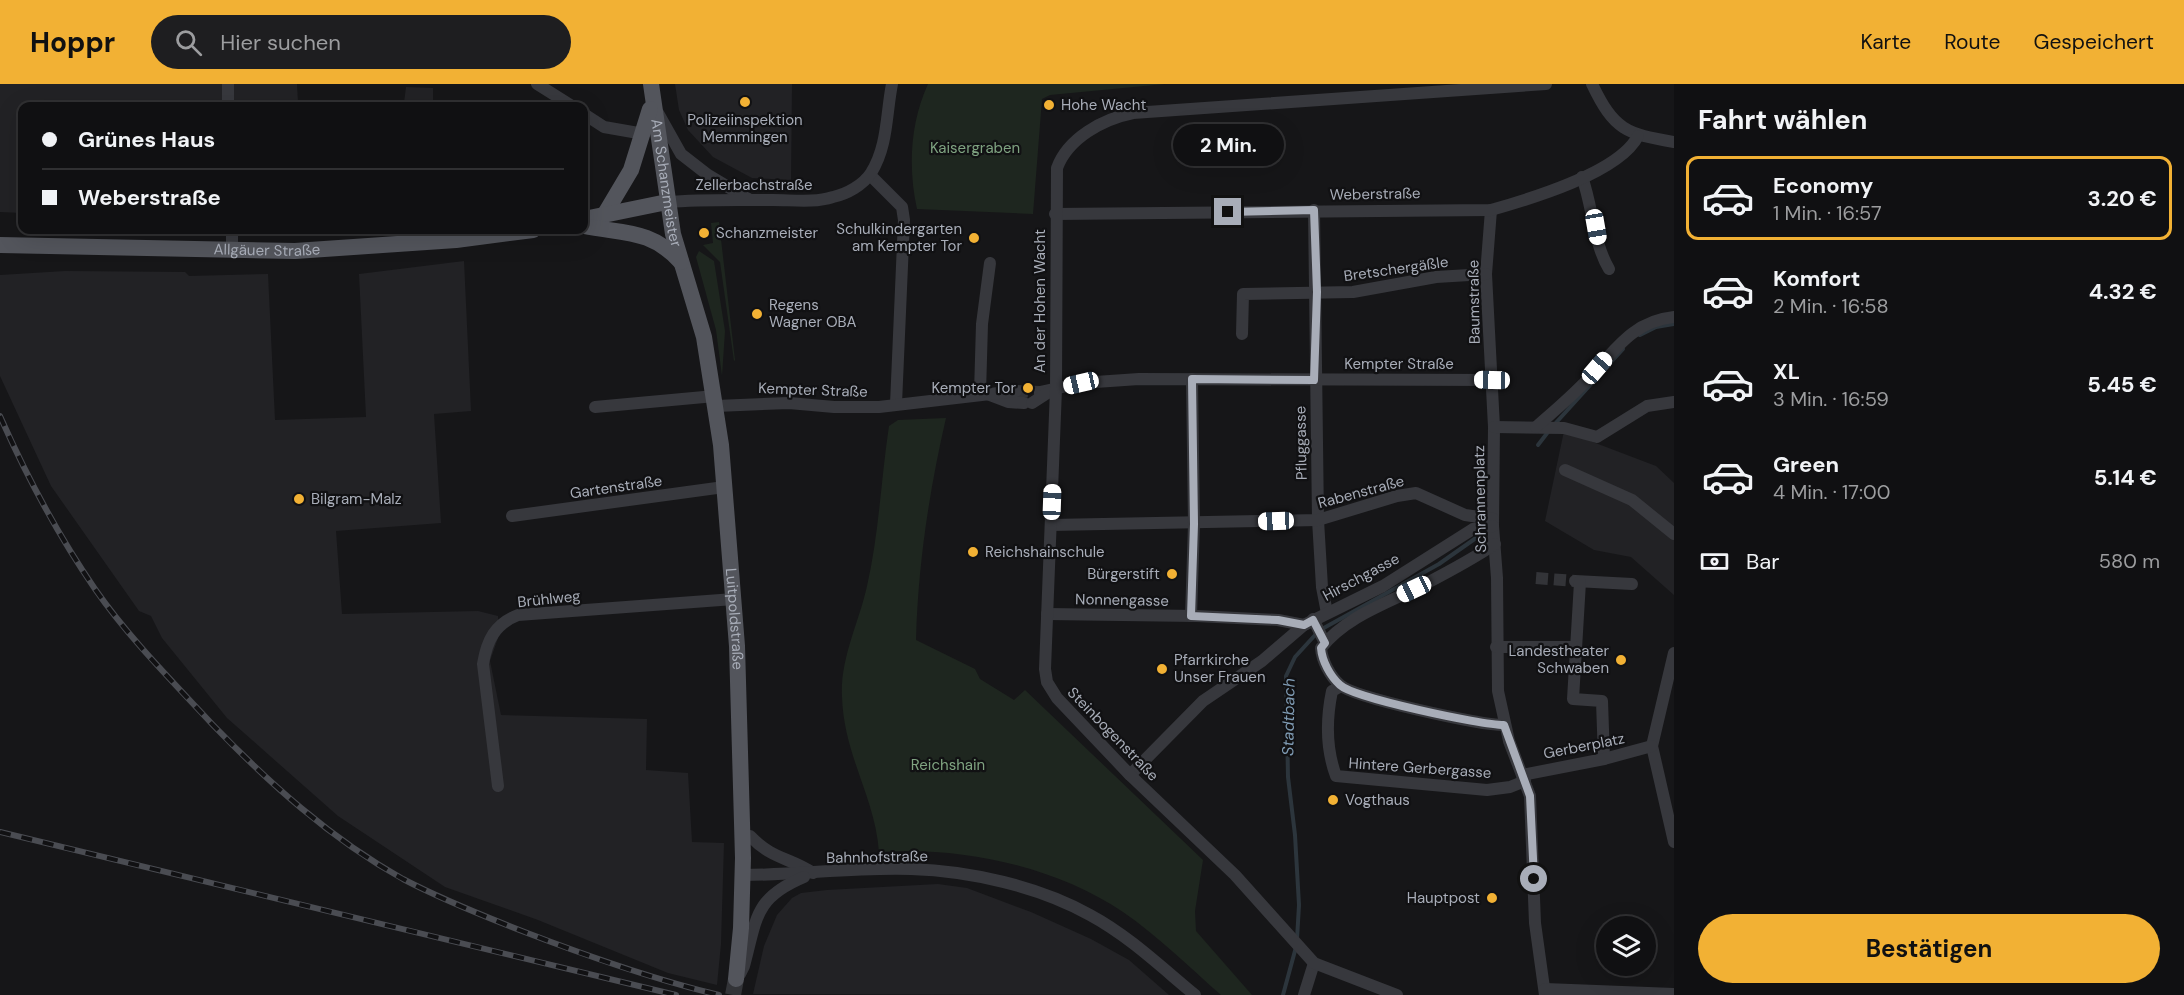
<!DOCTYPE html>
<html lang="de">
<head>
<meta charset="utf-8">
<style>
  body { margin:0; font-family:"DM Sans",sans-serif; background:#1e1e20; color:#f1f3f6; height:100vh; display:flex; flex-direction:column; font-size:22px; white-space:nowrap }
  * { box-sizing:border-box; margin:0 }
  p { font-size:20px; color:#9c9d9f }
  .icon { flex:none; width:33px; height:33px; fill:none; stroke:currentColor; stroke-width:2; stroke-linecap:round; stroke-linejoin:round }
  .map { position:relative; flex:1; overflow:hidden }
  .side { display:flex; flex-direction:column; background:#101012; width:510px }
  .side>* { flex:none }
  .hud { position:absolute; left:18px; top:18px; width:570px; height:132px; border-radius:12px; box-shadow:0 6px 24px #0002,0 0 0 2px #303032; display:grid; align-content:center; height:132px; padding:0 24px; background:#101012 }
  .controls { position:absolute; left:1596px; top:832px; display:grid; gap:12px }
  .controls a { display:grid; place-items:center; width:60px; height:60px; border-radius:50%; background:#101012; box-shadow:0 6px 24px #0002,0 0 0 2px #303032; font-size:30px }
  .end { position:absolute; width:27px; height:27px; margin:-14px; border:8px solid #a8adb8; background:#111; box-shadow:0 0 0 3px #111 }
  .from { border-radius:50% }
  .bubble { position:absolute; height:42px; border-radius:21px; background:#101012; box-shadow:0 6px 24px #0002,0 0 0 2px #303032; font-size:20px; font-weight:700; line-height:42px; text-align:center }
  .car { position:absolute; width:18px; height:36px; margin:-18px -9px; border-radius:8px; box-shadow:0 0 4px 2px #0007; background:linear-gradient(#fff 24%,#345 0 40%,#fff 0 76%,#345 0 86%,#fff 0) }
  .hud b { display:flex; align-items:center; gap:21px; height:57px; font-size:22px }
  .hud b+b { border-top:2px solid #303032 }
  .hud i { width:15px; height:15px; background:#f1f3f6 }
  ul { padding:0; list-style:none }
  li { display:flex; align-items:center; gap:18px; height:84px; margin:0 12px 9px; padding:0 12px; border:3px solid transparent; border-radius:12px }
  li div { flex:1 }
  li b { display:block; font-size:22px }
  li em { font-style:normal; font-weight:700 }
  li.selected { border-color:#f2b134 }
  li>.icon { width:54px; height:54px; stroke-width:1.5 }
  h2 { padding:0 24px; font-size:27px; line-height:72px }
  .pay { display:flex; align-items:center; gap:15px; height:66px; padding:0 24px; font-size:22px }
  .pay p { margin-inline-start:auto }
  .action { display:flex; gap:12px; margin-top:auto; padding:12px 24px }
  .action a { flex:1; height:69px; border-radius:36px; background:#f2b134; color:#111; font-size:24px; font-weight:700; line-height:69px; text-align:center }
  header { display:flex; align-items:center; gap:36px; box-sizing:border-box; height:84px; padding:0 30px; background:#f2b134; color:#111 }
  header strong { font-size:28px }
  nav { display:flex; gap:33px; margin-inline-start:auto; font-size:21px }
  .search { width:420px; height:54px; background:#1e1e20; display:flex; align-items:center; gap:15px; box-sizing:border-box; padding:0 21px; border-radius:33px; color:#9c9d9f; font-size:22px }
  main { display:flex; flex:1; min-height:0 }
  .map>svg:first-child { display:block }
</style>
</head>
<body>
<header>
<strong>Hoppr</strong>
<div class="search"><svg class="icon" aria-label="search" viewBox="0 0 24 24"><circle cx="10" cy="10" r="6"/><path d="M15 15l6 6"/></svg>Hier suchen</div>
<nav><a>Karte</a><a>Route</a><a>Gespeichert</a></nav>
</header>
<main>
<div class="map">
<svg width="1674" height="911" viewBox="0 0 1674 911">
  <rect width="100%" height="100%" fill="#161618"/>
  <!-- built -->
  <g fill="#222225">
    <polygon points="0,0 297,0 298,19 404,19 406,3 433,4 433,22 22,22 22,129 0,128"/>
    <polygon points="675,0 792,0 791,96 752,94 713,73 688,46 679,26"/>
    <polygon points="464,177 471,327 434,330 441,439 336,447 342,530 478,527 498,532 499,551 490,577 501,631 647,635 646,686 688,689 692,758 724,759 721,860 717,901 668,889 538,836 445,803 338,732 227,634 162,554 151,532 139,527 51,402 0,292 0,191 65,187 185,188 189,192 268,190 275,336 366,333 359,190"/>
    <polygon points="1564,347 1656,382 1674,399 1674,511 1631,473 1594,466 1545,437"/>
    <polygon points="938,800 967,804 1031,828 1091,855 1129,876 1169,911 753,910 764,862 777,831 792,814 801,809 827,806"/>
  </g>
  <!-- green -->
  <g fill="#1e261f">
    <path d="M 928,0 L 1165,0 L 1050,11 L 1042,15 L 1033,130 L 917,125 C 908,84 910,39 928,0 Z"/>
    <polygon points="719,138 735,276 734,277 720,178 703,161 713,159 711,139"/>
    <polygon points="699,167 714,177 725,247 722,292 716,246 696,173"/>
    <path d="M 946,334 C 929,408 918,481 916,556 L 975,585 L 980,595 L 1014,616 L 1025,606 L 1203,776 L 1195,827 L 1196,847 L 1252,911 L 1221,911 C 1189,883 1158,852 1123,828 C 1055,782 960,762 879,768 C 875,713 844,672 842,613 C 840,574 859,539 867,502 C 879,450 881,395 889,342 L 898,336 Z"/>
  </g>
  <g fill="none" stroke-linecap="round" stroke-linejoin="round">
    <!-- stream -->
    <g stroke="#2c353c" stroke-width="4">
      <polyline points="1640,251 1656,243 1674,240"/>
      <polyline points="1553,342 1623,265"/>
      <polyline points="1538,361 1548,348"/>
      <polyline points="1322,545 1439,480 1476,454"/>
      <polyline points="1297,855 1299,821 1295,751 1288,693 1286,592 1295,573 1316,550"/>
      <polyline points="1283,911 1296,863"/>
    </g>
    <!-- minor-tunnel -->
    <g stroke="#333438" stroke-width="12" stroke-dasharray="12 6" stroke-linecap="butt">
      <polyline points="1016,307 1040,308"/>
      <polyline points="1536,494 1575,497"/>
    </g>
    <!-- major-tunnel -->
    <polyline stroke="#333438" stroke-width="16" stroke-dasharray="16 8" stroke-linecap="butt" points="733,911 736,895"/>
    <!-- minor -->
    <g stroke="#37383d" stroke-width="12">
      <polyline points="228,0 228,22"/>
      <polyline points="537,0 572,22"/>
      <path d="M 1592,0 C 1614,46 1626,50 1674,58"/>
      <polyline points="658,29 681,70 708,91 750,116"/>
      <polyline points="584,30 604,43 644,50"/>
      <polyline points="870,91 902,123 904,136 896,320"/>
      <path d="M 1582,93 C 1593,123 1593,158 1609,185"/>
      <path d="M 667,118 C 703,115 738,116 773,116 C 793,116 814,119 833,113 C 847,110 863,101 871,89 C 888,62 886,30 892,0"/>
      <polyline points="1314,126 1318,436 1322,503 1327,529"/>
      <polyline points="1491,126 1486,190 1494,343 1493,442 1497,494 1498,607 1509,657 1530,712 1535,839 1545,911"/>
      <path d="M 1055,130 L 1491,126 C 1530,115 1619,89 1638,52"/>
      <polyline points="232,165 232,146"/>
      <polyline points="1242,250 1243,210 1353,208 1436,193 1486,190"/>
      <polyline points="1040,308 1081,299 1139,295 1492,296"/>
      <polyline points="980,309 982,240 990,179"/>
      <polyline points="987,310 1008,318 1024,319"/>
      <polyline points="1032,319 1049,308"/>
      <polyline points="716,322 789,319 834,323 879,323 1016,307"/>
      <polyline points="595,323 715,312"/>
      <polyline points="1494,343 1564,344 1597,353 1647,322 1674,318"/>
      <path d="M 1536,343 C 1553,328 1571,313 1587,296 C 1614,268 1632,237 1674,233"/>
      <polyline points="1565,386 1632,416 1674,450"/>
      <polyline points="512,432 724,403"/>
      <polyline points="1051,441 1318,436 1397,412 1416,409 1465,431 1493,435"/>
      <path d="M 1495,460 C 1474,474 1450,487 1427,499 C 1391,518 1347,531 1321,564 C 1322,577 1330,592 1340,601 C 1355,614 1480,641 1504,641"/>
      <polyline points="1575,497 1632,500"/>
      <polyline points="1580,498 1573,615 1602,617 1604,675"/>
      <polyline points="1047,530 1197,532 1278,536 1304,541"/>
      <polyline points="1191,532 1194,440 1192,295"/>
      <polyline points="1313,535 1325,559"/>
      <polyline points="1496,563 1576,563"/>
      <polyline points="1674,569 1652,662 1674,758"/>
      <path d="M 1341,602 L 1332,607 C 1326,636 1326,665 1336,692 L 1487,706 L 1510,703 L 1525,697"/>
      <polyline points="1130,691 1203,617 1262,577 1304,541 1383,502 1473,445 1493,442"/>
      <polyline points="1522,691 1604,675 1652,662"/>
      <path d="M 498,702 L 483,580 C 487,556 495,540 518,531 L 734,515"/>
      <path d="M 750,752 C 773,776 789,773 813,789"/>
      <path d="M 743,791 C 799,791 855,783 911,785 C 970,787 1038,802 1090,831 C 1129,852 1161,883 1195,911"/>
      <path d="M 740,890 L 744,882 C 757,834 754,814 804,793"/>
      <polyline points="1545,905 1674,910"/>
      <polyline points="1304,911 1314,879"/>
      <path d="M 1397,911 L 1314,879 L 1235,791 L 1130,691 L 1057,614 L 1047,598 L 1045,585 L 1056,305 L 1057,84 C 1068,54 1103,35 1133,29 L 1546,0"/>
    </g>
    <!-- major -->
    <g stroke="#53555c" stroke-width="16">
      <path id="s1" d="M 651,0 L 673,150 L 704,253 L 721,361 L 737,562 L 743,774 L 741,844 L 736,895"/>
      <polyline points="606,128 631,86 650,25"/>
      <polyline points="584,135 667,118"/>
      <path d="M 584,142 C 624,150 651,145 681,178"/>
      <path id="s2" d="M 0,161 L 295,167 L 456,156 L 533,146"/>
    </g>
    <!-- rail casing -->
    <g stroke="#4a4c52" stroke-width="6">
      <g id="rail">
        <path d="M 0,332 C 26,391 58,451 95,505 C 129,554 172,597 212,640 C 269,699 331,755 403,795 C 441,815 481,831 522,847 C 587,872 652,895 719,911"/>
        <polyline points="0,748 676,911"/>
      </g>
    </g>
    <!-- rail -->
    <use href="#rail" stroke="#111113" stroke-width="4" stroke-dasharray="11" stroke-linecap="butt"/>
  </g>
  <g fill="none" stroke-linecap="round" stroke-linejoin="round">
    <!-- route -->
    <path stroke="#a8adb8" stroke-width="8" d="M 1228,128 L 1314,126 L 1317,208 L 1314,296 L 1192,295 L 1194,440 L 1191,532 L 1278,536 L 1304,541 L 1313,536 L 1325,559 L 1321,564 C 1322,577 1330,592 1340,601 C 1354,614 1481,641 1504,641 L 1530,712 L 1534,795"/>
  </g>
  <!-- markers -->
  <g fill="#f2b134" stroke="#111113" stroke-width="2">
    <circle cx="745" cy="18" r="6"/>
    <circle cx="1049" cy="21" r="6"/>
    <circle cx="704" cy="149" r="6"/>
    <circle cx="974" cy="154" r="6"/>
    <circle cx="757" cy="230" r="6"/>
    <circle cx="1028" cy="304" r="6"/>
    <circle cx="299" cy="415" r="6"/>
    <circle cx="973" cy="468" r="6"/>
    <circle cx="1172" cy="490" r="6"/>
    <circle cx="1621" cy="576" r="6"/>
    <circle cx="1162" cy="585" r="6"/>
    <circle cx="1333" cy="716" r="6"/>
    <circle cx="1492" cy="814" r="6"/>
  </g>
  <g text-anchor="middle" stroke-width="4.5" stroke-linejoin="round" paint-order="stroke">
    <!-- poi labels -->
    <g font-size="15" fill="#a8adb8" stroke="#111113" text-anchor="start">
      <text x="1061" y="26">Hohe Wacht</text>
      <text x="745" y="41" text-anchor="middle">Polizeiinspektion<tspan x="745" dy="17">Memmingen</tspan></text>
      <text x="962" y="150" text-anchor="end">Schulkindergarten<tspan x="962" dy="17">am Kempter Tor</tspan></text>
      <text x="716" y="154">Schanzmeister</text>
      <text x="769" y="226">Regens<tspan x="769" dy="17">Wagner OBA</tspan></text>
      <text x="1016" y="309" text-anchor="end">Kempter Tor</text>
      <text x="311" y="420">Bilgram-Malz</text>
      <text x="985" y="473">Reichshainschule</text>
      <text x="1160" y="495" text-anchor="end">Bürgerstift</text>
      <text x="1609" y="572" text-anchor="end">Landestheater<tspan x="1609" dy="17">Schwaben</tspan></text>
      <text x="1174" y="581">Pfarrkirche<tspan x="1174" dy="17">Unser Frauen</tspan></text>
      <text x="1345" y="721">Vogthaus</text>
      <text x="1480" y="819" text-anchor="end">Hauptpost</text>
    </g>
    <!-- park labels -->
    <g font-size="15" fill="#7fa381" stroke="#111113">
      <text x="975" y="69">Kaisergraben</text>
      <text x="948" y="686">Reichshain</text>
    </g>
    <!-- street labels -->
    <g font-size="15" fill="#a8adb8" stroke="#111113">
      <text dy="5" stroke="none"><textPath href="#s1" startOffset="100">Am Schanzmeister</textPath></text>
      <text x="754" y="106">Zellerbachstraße</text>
      <text transform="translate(1375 110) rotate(-1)" y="5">Weberstraße</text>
      <text dy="5" stroke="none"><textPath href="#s2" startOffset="267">Allgäuer Straße</textPath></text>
      <text transform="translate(1396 185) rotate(-8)" y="5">Bretschergäßle</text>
      <text transform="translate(1040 217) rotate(-90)" y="5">An der Hohen Wacht</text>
      <text transform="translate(1474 218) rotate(-91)" y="5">Baumstraße</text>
      <text x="1399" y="285">Kempter Straße</text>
      <text transform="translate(813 306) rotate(2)" y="5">Kempter Straße</text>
      <text transform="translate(1301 359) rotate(-91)" y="5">Pfluggasse</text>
      <text transform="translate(616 403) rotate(-8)" y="5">Gartenstraße</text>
      <text transform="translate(1361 408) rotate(-15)" y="5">Rabenstraße</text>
      <text transform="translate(1480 415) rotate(-91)" y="5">Schrannenplatz</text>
      <text transform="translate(1361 493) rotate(-28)" y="5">Hirschgasse</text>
      <text transform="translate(549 515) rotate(-6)" y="5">Brühlweg</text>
      <text transform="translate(1122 516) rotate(1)" y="5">Nonnengasse</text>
      <text dy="5" stroke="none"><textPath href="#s1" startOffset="543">Luitpoldstraße</textPath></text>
      <text transform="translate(1113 650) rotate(46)" y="5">Steinbogenstraße</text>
      <text transform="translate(1584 662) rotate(-11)" y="5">Gerberplatz</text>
      <text transform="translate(1420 684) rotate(4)" y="5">Hintere Gerbergasse</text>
      <text transform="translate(877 773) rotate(-1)" y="5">Bahnhofstraße</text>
    </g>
    <!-- water labels -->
    <g font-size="16" font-style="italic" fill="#7f9bb3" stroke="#111113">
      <text transform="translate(1288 633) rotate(-89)" y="6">Stadtbach</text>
    </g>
  </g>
</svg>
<div class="controls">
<a><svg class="icon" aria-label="layers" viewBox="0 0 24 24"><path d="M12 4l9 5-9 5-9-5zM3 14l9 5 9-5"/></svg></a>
</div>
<i class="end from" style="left:1534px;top:795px"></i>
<i class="end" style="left:1228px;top:128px"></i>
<div class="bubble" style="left:1173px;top:40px;width:111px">2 Min.</div>
<i class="car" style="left:1596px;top:143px;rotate:170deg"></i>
<i class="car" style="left:1597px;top:284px;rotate:41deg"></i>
<i class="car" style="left:1492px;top:296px;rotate:271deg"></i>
<i class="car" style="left:1081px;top:299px;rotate:257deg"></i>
<i class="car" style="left:1052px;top:418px;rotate:2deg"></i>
<i class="car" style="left:1276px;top:437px;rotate:268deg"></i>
<i class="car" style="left:1414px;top:505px;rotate:245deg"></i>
<div class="hud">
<b><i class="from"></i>Grünes Haus</b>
<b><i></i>Weberstraße</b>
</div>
</div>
<section class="side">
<h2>Fahrt wählen</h2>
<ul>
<li class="selected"><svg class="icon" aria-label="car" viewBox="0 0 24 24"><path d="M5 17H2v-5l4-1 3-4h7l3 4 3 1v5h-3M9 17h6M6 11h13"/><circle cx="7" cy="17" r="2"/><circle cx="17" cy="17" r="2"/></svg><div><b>Economy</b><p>1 Min. · 16:57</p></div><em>3.20 €</em></li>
<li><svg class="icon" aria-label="car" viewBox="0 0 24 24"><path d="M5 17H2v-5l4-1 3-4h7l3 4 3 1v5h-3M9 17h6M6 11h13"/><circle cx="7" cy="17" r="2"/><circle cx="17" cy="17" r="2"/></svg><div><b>Komfort</b><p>2 Min. · 16:58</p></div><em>4.32 €</em></li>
<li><svg class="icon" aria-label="car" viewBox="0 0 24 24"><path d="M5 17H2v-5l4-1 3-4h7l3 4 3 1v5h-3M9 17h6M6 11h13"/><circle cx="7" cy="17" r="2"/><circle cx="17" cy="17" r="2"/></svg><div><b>XL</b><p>3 Min. · 16:59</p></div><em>5.45 €</em></li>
<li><svg class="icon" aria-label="car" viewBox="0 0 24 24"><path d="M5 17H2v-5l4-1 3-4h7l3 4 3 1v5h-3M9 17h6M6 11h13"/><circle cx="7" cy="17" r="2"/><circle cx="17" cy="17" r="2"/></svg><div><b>Green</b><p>4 Min. · 17:00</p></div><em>5.14 €</em></li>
</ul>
<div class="pay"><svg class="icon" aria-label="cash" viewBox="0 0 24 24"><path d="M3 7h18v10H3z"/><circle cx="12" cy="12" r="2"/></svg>Bar<p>580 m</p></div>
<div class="action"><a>Bestätigen</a></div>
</section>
</main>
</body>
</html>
